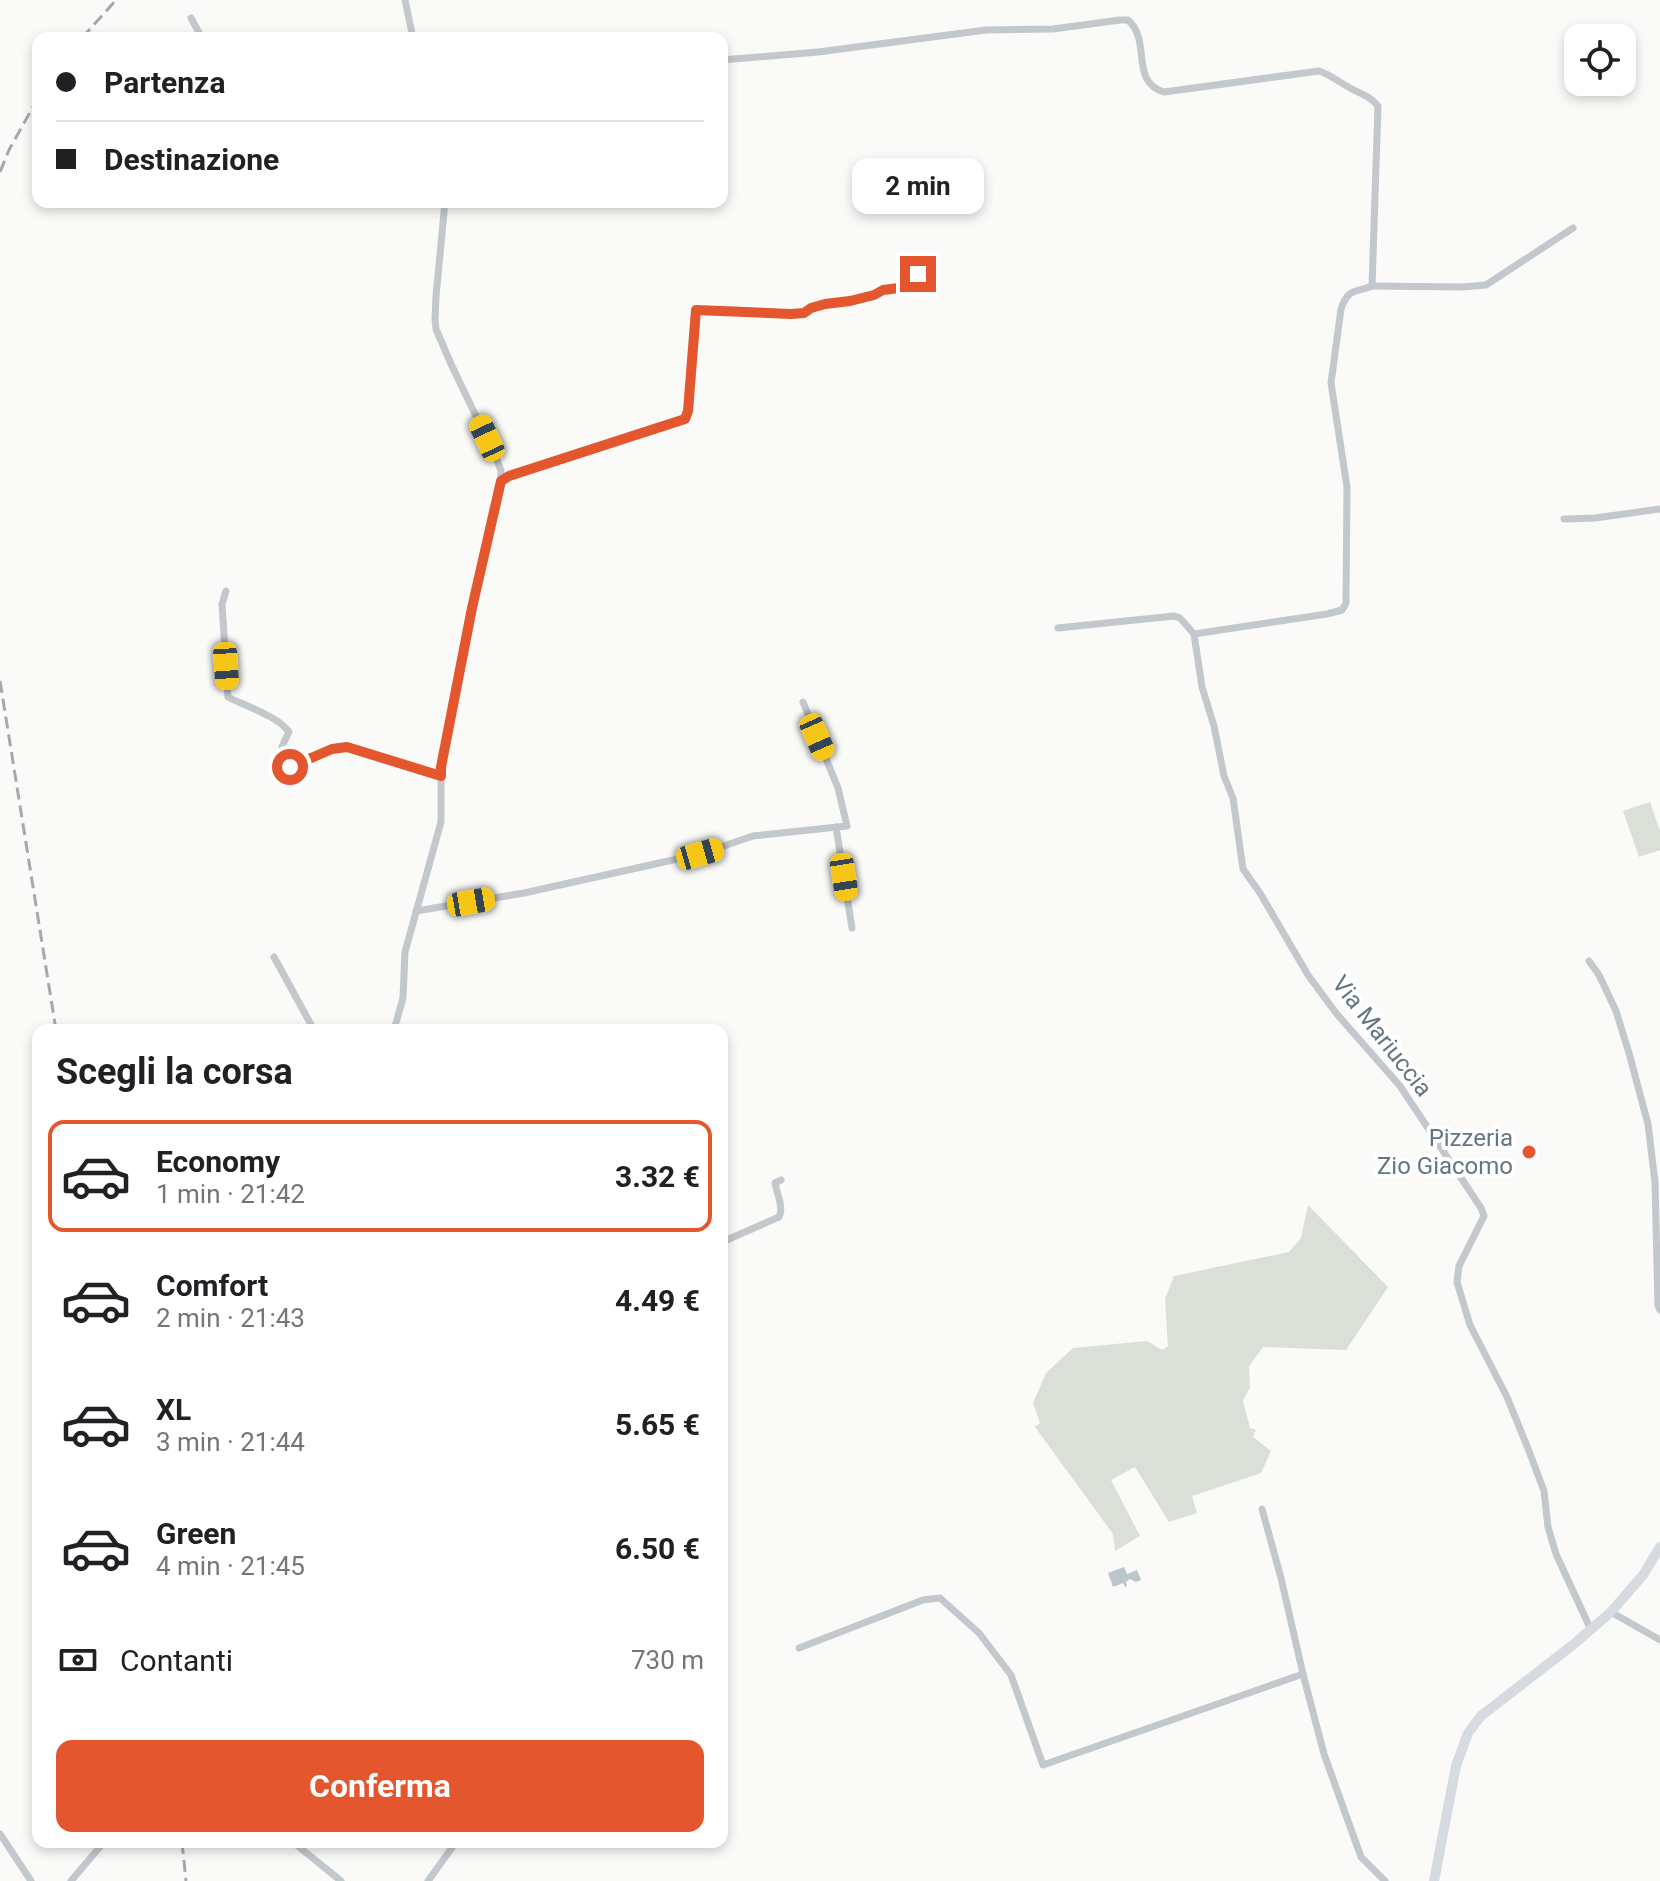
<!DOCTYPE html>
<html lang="it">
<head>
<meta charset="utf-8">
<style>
  body { margin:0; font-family:Roboto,sans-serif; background:#f2f2f2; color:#202124; height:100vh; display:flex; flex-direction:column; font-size:30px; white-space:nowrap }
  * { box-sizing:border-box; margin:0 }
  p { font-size:26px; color:#757577 }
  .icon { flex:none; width:44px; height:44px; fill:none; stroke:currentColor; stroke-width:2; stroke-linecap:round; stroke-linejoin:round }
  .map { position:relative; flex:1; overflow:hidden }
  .drawer { position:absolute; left:32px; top:1024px; width:696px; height:824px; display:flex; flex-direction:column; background:#fff; border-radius:16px; box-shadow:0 4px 12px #0003 }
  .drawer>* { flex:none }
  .banner { position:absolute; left:32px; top:32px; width:696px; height:176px; border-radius:16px; box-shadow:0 4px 12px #0003; display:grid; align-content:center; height:176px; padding:0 24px; background:#fff }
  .controls { position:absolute; left:1564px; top:24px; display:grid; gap:16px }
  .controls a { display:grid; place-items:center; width:72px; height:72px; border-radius:16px; background:#fff; box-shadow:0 4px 12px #0003; font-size:40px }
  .end { position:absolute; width:36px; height:36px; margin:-18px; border:10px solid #e4572e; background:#fff; box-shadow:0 0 0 4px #fff }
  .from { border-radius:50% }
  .bubble { position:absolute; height:56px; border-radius:16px; background:#fff; box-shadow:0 4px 12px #0003; font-size:26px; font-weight:700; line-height:56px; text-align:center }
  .car { position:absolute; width:24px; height:48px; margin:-24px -12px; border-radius:10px; box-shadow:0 0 6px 2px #0007; background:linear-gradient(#f5c518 24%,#345 0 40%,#f5c518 0 76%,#345 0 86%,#f5c518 0) }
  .banner b { display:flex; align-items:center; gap:28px; height:76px; font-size:30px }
  .banner b+b { border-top:2px solid #e0e0e0 }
  .banner i { width:20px; height:20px; background:#202124 }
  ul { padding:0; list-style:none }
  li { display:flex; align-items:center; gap:24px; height:112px; margin:0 16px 12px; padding:0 8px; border:4px solid transparent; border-radius:16px }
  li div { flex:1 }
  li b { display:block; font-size:30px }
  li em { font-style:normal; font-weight:700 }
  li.active { border-color:#e4572e }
  li>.icon { width:72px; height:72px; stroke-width:1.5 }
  h2 { padding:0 24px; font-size:36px; line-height:96px }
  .pay { display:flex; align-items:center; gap:20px; height:88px; padding:0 24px; font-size:30px }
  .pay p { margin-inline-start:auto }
  .cta { display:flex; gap:16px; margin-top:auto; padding:16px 24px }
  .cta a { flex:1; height:92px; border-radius:16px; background:#e4572e; color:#fff; font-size:32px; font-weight:700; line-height:92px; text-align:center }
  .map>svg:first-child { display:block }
</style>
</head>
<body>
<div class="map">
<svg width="1660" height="1881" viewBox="0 0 1660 1881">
  <rect width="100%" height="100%" fill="#fafaf8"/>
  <!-- green -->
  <g fill="#dadfd7">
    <polygon points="1650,802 1660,831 1660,850 1639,857 1623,811"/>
    <polygon points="1308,1205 1388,1287 1346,1350 1263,1347 1249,1366 1250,1387 1243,1401 1250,1428 1256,1430 1253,1437 1271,1451 1261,1473 1192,1496 1197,1513 1169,1522 1135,1467 1111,1480 1140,1536 1115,1551 1113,1534 1035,1427 1040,1423 1033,1403 1046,1373 1073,1348 1147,1341 1162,1350 1168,1346 1165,1299 1174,1276 1289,1252 1301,1238"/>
  </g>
  <!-- water -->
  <polygon fill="#bbc7cb" points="1124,1567 1127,1574 1137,1570 1141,1580 1136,1582 1130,1579 1126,1582 1127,1586 1125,1587 1123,1583 1113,1587 1108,1573"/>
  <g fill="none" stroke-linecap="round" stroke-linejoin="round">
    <!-- minor -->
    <g stroke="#c3c8cc" stroke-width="7">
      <polyline points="405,0 413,38"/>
      <polyline points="191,18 202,38"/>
      <path d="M 722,60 L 818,52 L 986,30 L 1053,29 L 1120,20 L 1128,20 C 1152,41 1129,81 1164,92 L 1319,71 C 1331,75 1339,82 1350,88 C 1361,94 1370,96 1378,106 L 1372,286 C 1355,293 1348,288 1341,309 L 1331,383 L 1347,487 L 1346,603 L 1342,610 L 1327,614 L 1194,634"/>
      <polyline points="1372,286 1462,287 1486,285 1573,228"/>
      <polyline points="501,481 509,476 685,419 688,411 696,310 791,314 804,313 811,308 825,304 850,301 874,295 883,290 907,287 916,280 919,260"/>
      <polyline points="1564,519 1595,518 1660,509"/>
      <path d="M 226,591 L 222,604 L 228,697 C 245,706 278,716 289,732 C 282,746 276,754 286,767 L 290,767 L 332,749 L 347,747 L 441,776"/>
      <polyline points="1058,628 1174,616 1180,618 1194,634 1202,687 1214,726 1224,776 1233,798 1243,869 1260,893 1308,975 1336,1013 1400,1086 1481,1208 1484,1216 1459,1266 1457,1282 1470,1325 1507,1397 1529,1451 1544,1491 1548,1527 1556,1554 1591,1630"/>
      <polyline points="836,827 852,928"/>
      <polyline points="416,911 524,893 700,854 753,836 847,826 838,788 803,702"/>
      <polyline points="274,957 314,1030"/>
      <polyline points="1589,961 1599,975 1616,1011 1629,1053 1648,1124 1655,1182 1658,1306 1660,1310"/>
      <polyline points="394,1030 403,998 405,952 441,822 441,767 472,608 501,481 501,471 497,460 451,364 436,329 435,319 436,296 445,202"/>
      <path d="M 722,1242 L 779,1217 C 784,1208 777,1194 775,1183 L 781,1180"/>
      <polyline points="1262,1509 1281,1578 1303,1674 1324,1754 1361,1857 1385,1881"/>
      <polyline points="1611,1612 1660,1640"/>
      <polyline points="799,1648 923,1600 940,1598 979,1633 1011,1675 1043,1765 1303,1674"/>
      <polyline points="0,1834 31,1881"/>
      <polyline points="293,1842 341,1881"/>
      <polyline points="71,1881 104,1842"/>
      <polyline points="428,1881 456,1842"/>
    </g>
    <!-- secondary -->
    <polyline stroke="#d6dbdf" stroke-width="10" points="1434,1881 1456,1766 1468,1733 1481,1716 1574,1644 1611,1612 1643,1575 1660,1547"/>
    <!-- rail -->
    <g stroke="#a2aab0" stroke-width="3" stroke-dasharray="12 6" stroke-linecap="butt">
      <polyline points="82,38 116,0"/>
      <polyline points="0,172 9,150 38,98"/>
      <polyline points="0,681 56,1030"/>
      <polyline points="182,1842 186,1881"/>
    </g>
  </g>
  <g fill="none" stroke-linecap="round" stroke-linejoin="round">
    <!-- route -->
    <polyline stroke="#e4572e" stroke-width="10" points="290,767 332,749 347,747 441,776 441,767 472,608 501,481 509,476 685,419 688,411 696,310 791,314 804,313 811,308 825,304 850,301 874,295 883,290 907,287 914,282 918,274"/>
  </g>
  <!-- markers -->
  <circle fill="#e4572e" stroke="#fff" stroke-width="3" cx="1529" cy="1152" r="8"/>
  <g text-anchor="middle" stroke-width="8" stroke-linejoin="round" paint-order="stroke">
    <!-- street labels -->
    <g font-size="24" fill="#657683" stroke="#fff">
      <text transform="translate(1382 1036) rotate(52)" y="8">Via Mariuccia</text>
    </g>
    <!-- poi labels -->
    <g font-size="24" fill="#657683" stroke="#fff" text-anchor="end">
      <text x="1513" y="1146">Pizzeria<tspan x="1513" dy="28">Zio Giacomo</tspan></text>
    </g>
  </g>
</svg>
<div class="controls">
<a><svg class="icon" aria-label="locate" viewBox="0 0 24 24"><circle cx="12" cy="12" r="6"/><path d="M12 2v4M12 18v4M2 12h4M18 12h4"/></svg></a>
</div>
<i class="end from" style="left:290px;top:767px"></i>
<i class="end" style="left:918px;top:274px"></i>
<div class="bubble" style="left:852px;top:158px;width:132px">2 min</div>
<i class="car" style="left:487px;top:438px;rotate:335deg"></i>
<i class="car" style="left:226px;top:666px;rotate:176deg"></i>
<i class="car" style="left:817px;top:737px;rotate:156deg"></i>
<i class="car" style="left:700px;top:854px;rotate:74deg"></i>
<i class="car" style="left:844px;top:877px;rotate:171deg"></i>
<i class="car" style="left:471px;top:902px;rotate:80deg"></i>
<div class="banner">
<b><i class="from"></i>Partenza</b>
<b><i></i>Destinazione</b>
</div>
<section class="drawer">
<h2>Scegli la corsa</h2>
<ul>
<li class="active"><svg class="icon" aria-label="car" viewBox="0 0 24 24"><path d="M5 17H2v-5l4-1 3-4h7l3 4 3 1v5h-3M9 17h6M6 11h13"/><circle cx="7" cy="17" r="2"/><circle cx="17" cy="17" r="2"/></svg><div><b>Economy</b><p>1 min · 21:42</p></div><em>3.32 €</em></li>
<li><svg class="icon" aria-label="car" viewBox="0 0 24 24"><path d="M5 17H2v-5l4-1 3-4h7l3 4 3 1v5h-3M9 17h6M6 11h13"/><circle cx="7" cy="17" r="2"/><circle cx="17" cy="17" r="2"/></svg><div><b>Comfort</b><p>2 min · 21:43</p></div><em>4.49 €</em></li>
<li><svg class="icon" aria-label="car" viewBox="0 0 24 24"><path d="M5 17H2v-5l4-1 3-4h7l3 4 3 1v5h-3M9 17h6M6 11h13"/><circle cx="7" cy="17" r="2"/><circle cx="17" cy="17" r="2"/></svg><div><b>XL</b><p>3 min · 21:44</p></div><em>5.65 €</em></li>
<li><svg class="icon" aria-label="car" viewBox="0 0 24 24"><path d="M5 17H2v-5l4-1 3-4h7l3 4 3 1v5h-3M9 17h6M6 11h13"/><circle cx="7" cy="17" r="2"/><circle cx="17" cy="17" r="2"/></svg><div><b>Green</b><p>4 min · 21:45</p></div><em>6.50 €</em></li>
</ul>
<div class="pay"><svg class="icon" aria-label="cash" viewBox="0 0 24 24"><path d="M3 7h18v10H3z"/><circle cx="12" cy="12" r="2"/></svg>Contanti<p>730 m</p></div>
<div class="cta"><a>Conferma</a></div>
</section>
</div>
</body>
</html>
